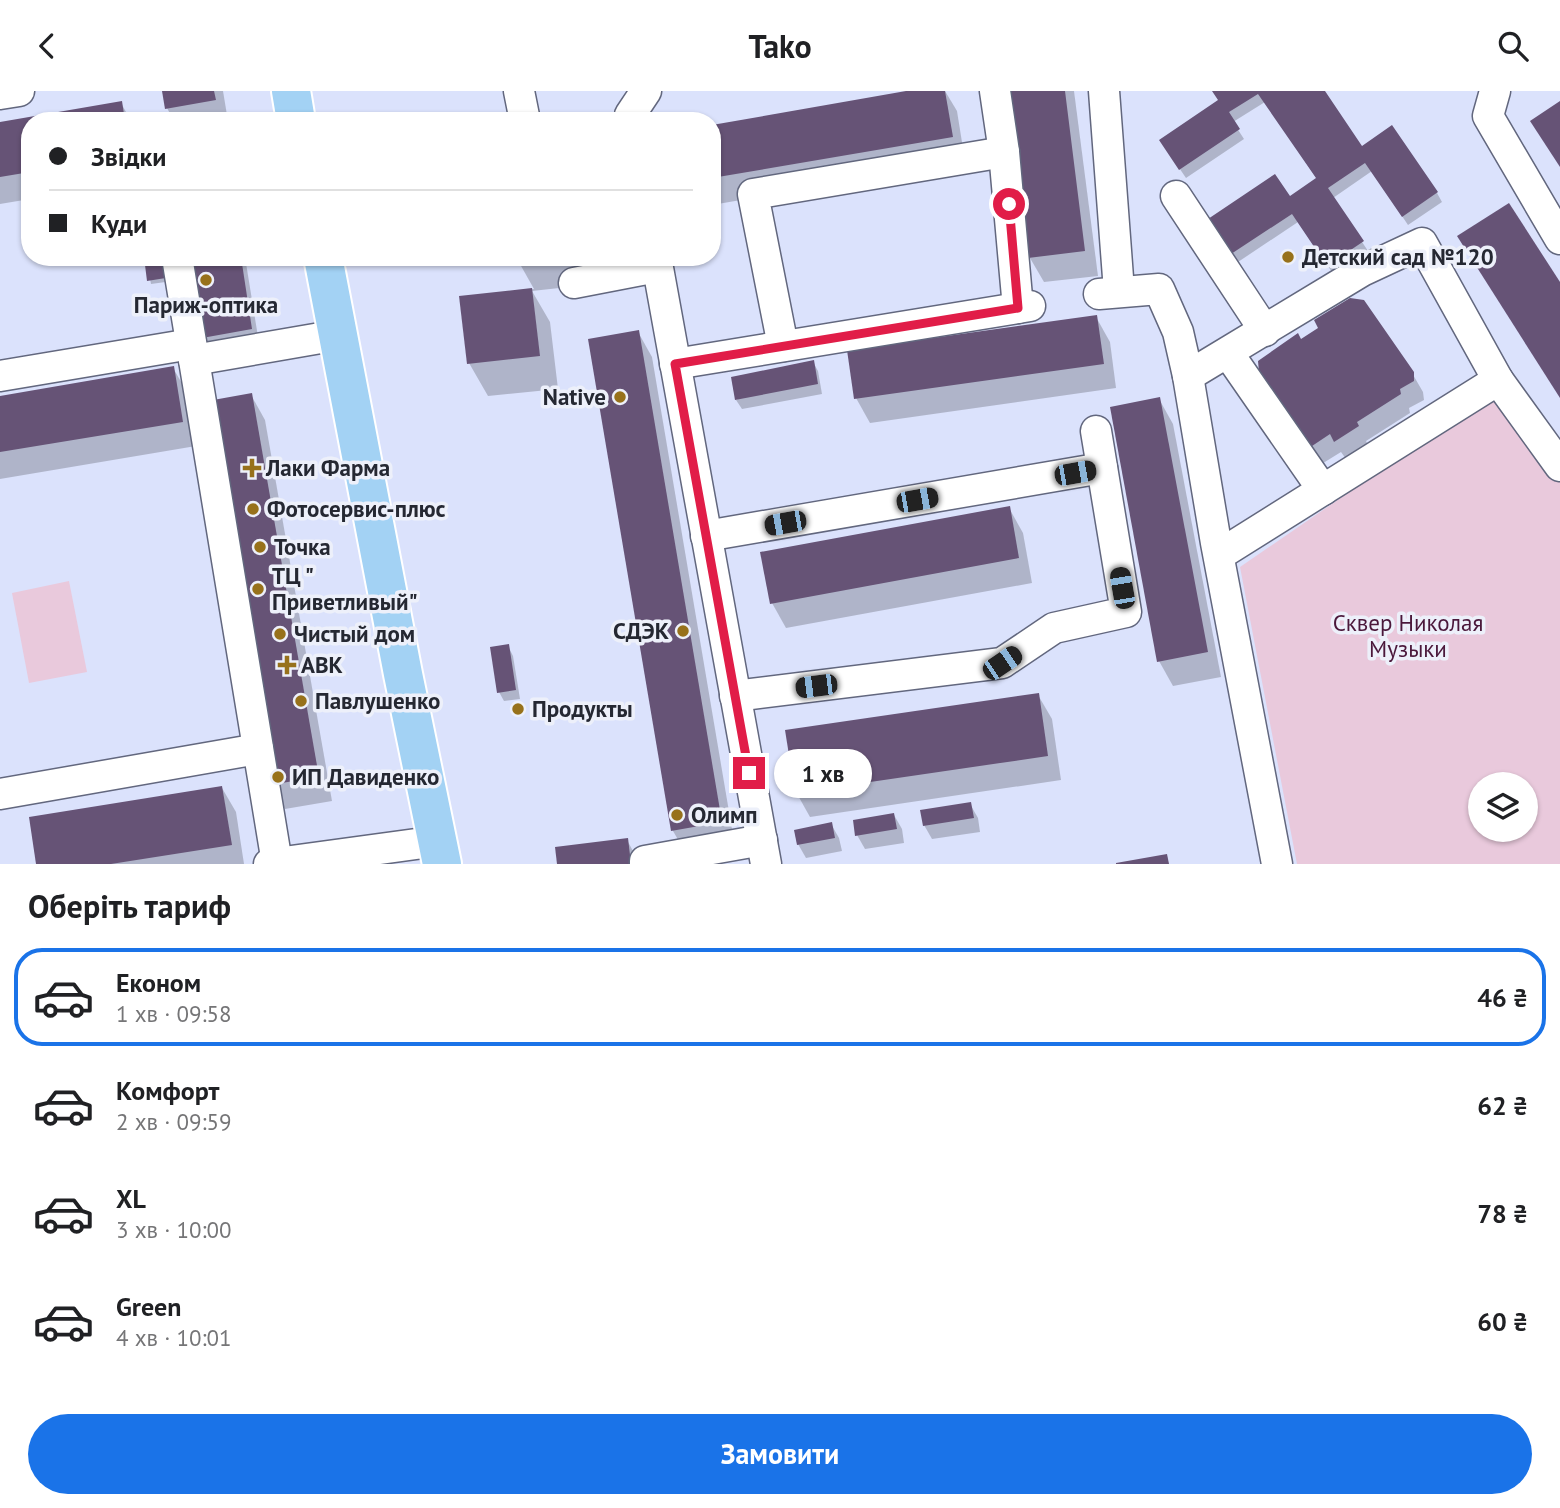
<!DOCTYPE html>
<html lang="uk">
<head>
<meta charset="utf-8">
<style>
  body { margin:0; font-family:"PT Sans",sans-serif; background:#f6f6f6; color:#202124; height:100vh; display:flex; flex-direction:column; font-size:26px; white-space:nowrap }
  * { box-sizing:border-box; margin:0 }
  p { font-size:23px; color:#757577 }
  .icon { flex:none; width:38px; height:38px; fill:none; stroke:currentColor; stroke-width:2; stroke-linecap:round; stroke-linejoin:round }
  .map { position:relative; height:773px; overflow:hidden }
  .details { display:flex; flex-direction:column; background:#fff; flex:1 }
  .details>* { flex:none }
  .banner { position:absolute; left:21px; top:21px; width:700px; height:154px; border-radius:28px; box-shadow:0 2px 5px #0004; display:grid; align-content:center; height:154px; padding:0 28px; background:#fff }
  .buttons { position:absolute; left:1468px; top:681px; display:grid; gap:14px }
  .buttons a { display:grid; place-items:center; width:70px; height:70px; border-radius:50%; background:#fff; box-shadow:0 2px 5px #0004; font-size:35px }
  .end { position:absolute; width:32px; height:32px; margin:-16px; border:9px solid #e11d48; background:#fff; box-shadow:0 0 0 4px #fff }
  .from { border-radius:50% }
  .bubble { position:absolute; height:49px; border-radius:24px; background:#fff; box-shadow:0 2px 5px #0004; font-size:23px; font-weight:800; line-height:49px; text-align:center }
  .car { position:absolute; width:21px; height:42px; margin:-21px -10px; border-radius:9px; box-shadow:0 0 5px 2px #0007; background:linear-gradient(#222 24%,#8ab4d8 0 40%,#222 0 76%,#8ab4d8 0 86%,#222 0) }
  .banner b { display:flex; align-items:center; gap:24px; height:66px; font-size:26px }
  .banner b+b { border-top:2px solid #e0e0e0 }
  .banner i { width:18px; height:18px; background:#202124 }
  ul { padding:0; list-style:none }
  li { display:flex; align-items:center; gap:21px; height:98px; margin:0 14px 10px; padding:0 14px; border:4px solid transparent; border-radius:28px }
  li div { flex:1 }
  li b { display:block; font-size:26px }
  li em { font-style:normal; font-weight:800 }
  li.on { border-color:#1a73e8 }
  li>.icon { width:63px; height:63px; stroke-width:1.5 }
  h2 { padding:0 28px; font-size:32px; line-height:84px }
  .primary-button { display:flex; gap:14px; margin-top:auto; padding:14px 28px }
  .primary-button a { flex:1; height:80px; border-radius:42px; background:#1a73e8; color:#fff; font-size:28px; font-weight:800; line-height:80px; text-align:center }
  header { display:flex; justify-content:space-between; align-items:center; height:91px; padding:0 28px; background:#fff; font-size:32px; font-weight:800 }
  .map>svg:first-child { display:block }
</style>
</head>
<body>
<header><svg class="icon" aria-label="back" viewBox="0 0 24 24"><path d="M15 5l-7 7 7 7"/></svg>Tako<svg class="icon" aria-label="search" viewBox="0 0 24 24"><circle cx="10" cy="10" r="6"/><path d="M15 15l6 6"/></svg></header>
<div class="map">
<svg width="1560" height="773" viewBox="0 0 1560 773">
  <rect width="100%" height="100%" fill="#dbe2fc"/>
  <!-- green -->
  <g fill="#e9c9dc" fill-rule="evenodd">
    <path d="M 1495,301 L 1560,391 L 1560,773 L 1297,773 L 1240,476 ZM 1480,693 L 1526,693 L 1526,738 L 1480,738 Z"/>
    <polygon points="69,490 87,581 29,592 12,502"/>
  </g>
  <!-- shadow -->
  <g fill="#0003">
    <polygon points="164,0 223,0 228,30 174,30 167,17"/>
    <polygon points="916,0 945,0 957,20 965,70 712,114 712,35"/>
    <polygon points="1009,0 1074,0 1098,185 1044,191 1030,167"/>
    <polygon points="1213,0 1323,0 1362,57 1437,102 1442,111 1408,134 1372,80 1333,107 1368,160 1334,184 1298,131 1238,171 1215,137 1289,107 1317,88 1265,11 1233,31 1244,48 1186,87 1167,59 1220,10"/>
    <polygon points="121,12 131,30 30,30 30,108 0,113 0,33"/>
    <polygon points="146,166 173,190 151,193"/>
    <polygon points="191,166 245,166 259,252 211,260 203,246"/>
    <polygon points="516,166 602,166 605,192 532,200 550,231 558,298 488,305 469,272 461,207 534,198"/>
    <polygon points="1096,226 1110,251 1116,297 870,332 856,307"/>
    <polygon points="638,241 652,266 735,756 687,764 673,740"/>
    <polygon points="1301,250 1412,282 1423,301 1424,309 1409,317 1410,322 1366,350 1368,354 1346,368 1341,361 1320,374 1304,350"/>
    <polygon points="813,271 818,280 822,303 742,318 736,309"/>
    <polygon points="173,277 187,301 196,355 0,388 0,306"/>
    <polygon points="251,304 265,329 332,710 285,718 271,694"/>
    <polygon points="1159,308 1173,333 1221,586 1173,595 1159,570"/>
    <polygon points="1009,417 1023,442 1032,492 786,537 772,512"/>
    <polygon points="508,555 513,565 520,608 504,610 499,601"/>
    <polygon points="1038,604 1052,628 1061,689 810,726 796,701"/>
    <polygon points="222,697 236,721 244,773 38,773"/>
    <polygon points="970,713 978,727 980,741 932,748 924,734"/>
    <polygon points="894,724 902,738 904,752 865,758 857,744"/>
    <polygon points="831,733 839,747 842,760 806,767 798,753"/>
    <polygon points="627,749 640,773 559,773"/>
  </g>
  <!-- building -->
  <g fill="#665376">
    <polygon points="162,0 214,0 216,9 165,18"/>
    <polygon points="906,0 945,0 953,46 712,87 712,34"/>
    <polygon points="1007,0 1065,0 1085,160 1028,167"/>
    <polygon points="1212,0 1325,0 1362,55 1392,34 1438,101 1402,126 1365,72 1328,97 1364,150 1327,175 1292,123 1231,163 1208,128 1275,83 1290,105 1316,87 1258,3 1229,21 1240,38 1179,79 1159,49 1218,9"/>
    <polygon points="122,10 125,30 30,30 30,81 0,86 0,31"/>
    <polygon points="1560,10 1560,76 1530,30"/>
    <polygon points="1509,112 1560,191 1560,307 1457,145"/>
    <polygon points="144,166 169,166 172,186 147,190"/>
    <polygon points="189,166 241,166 252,238 202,247"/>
    <polygon points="532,197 540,265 467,273 459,205"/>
    <polygon points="1350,207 1364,209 1414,281 1414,290 1400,298 1401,303 1357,331 1359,335 1334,351 1330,343 1309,357 1259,281 1258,270 1298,242 1301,248 1318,237 1314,229"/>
    <polygon points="1097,224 1104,273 854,308 847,259"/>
    <polygon points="639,239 722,731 671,740 588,248"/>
    <polygon points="814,269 818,293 735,309 731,286"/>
    <polygon points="174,275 183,331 0,361 0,305"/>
    <polygon points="252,302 319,686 269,694 202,311"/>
    <polygon points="1160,306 1208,561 1157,571 1110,316"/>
    <polygon points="1010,415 1019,467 770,513 760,461"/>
    <polygon points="509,553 516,599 497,602 490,556"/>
    <polygon points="1039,602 1048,665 795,702 785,639"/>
    <polygon points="222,695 232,754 111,773 36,773 29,726"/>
    <polygon points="971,711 974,727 923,735 920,719"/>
    <polygon points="894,722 897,738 855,745 853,729"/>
    <polygon points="832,731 835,747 797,754 794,739"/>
    <polygon points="628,747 631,773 557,773 555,756"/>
    <polygon points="1167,763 1169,773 1116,773 1116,772"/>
  </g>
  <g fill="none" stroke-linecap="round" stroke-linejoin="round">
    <!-- minor casing -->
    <g stroke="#62677e" stroke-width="33">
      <g id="minor">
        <polyline points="519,0 525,30"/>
        <polyline points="995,0 1004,61 1018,217"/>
        <polyline points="1104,0 1119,200"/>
        <polyline points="1495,0 1488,25 1560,148"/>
        <polyline points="0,3 19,0"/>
        <polyline points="631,30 630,24 646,0"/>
        <polyline points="1176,105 1265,240"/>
        <polyline points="177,166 277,772"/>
        <polyline points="656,166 766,773"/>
        <polyline points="574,192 657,176"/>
        <polyline points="1099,203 1159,198 1178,241 1188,285 1362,180 1422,152 1498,289"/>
        <polyline points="783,255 753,103 1004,61"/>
        <polyline points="1228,262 1323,399"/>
        <polyline points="194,269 338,244"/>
        <polyline points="675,273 1030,215"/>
        <polyline points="0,285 191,253"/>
        <polyline points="1188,285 1216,452 1277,773"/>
        <polyline points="706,445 1102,377"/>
        <polyline points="1219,464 1498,289 1560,375"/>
        <polyline points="735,605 1002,572 1054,537 1126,521 1096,340"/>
        <polyline points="0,703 258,658"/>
        <polyline points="269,773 438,750"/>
        <polyline points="645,773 645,770 762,749"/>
      </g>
    </g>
    <!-- major casing -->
    <g stroke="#fff" stroke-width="42">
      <g id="major">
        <polyline points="291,0 296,30"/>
        <polyline points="323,166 403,583 442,773"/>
      </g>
    </g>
    <!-- minor -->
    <use href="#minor" stroke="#fff" stroke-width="30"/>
    <!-- major -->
    <use href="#major" stroke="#a3d2f4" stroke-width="38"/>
  </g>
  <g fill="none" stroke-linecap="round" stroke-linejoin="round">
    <!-- route -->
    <polyline stroke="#e11d48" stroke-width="9" points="749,682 675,273 1018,217 1009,113"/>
  </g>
  <!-- markers -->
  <g fill="#97711b" stroke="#edf0fa" stroke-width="2.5">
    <circle cx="1288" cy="166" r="7"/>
    <circle cx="206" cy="189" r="7"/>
    <circle cx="620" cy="306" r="7"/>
    <path d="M248.5 366.5h7v7h7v7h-7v7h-7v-7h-7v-7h7z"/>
    <circle cx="253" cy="418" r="7"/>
    <circle cx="260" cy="456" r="7"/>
    <circle cx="258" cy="498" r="7"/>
    <circle cx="683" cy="540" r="7"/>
    <circle cx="280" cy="543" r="7"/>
    <path d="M283.5 563.5h7v7h7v7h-7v7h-7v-7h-7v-7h7z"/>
    <circle cx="301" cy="610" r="7"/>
    <circle cx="518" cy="618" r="7"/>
    <circle cx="278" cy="686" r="7"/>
    <circle cx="677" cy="724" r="7"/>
  </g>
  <g text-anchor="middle" stroke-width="7" stroke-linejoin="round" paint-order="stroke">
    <!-- poi labels -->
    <g font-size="23" font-weight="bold" fill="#252832" stroke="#edf0fa" text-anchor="start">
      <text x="1302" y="174">Детский сад №120</text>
      <text x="206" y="222" text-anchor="middle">Париж-оптика</text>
      <text x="606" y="314" text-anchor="end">Native</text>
      <text x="266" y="385">Лаки Фарма</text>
      <text x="267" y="426">Фотосервис-плюс</text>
      <text x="274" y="464">Точка</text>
      <text x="272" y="493">ТЦ "<tspan x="272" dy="26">Приветливый"</tspan></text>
      <text x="669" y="548" text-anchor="end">СДЭК</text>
      <text x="294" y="551">Чистый дом</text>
      <text x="301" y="582">АВК</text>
      <text x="315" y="618">Павлушенко</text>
      <text x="532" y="626">Продукты</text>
      <text x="292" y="694">ИП Давиденко</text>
      <text x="691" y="732">Олимп</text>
    </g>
    <!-- park labels -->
    <g font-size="23" fill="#4b183b" stroke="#edf0fa">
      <text x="1408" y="540">Сквер Николая<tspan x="1408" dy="26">Музыки</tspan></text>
    </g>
  </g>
</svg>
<div class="buttons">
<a><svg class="icon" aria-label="layers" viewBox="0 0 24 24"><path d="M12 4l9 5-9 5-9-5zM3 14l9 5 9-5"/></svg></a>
</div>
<i class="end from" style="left:1009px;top:113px"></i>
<i class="end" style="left:749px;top:682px"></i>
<div class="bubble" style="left:774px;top:658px;width:98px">1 хв</div>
<i class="car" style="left:1075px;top:382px;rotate:80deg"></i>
<i class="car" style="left:917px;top:409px;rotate:80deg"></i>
<i class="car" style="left:785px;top:432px;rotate:260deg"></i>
<i class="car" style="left:1122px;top:497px;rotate:350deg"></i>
<i class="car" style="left:1002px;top:572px;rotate:56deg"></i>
<i class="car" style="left:816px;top:595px;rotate:263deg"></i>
<div class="banner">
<b><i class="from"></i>Звідки</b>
<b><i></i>Куди</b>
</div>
</div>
<section class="details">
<h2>Оберіть тариф</h2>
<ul>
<li class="on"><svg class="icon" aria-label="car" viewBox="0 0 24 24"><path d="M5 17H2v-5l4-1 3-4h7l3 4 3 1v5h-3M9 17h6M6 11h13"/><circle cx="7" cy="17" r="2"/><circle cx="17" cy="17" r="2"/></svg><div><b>Економ</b><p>1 хв · 09:58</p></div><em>46 ₴</em></li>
<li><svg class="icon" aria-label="car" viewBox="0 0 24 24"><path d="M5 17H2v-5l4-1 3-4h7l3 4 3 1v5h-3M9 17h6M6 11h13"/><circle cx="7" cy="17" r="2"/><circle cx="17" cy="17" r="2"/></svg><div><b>Комфорт</b><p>2 хв · 09:59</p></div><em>62 ₴</em></li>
<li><svg class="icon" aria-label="car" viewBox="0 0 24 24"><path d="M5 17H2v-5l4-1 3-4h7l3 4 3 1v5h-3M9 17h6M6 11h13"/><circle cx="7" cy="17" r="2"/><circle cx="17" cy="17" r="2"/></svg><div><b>XL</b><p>3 хв · 10:00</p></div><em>78 ₴</em></li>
<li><svg class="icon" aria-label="car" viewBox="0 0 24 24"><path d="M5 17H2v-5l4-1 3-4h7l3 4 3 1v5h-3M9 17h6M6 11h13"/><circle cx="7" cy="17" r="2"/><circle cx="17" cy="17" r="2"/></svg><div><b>Green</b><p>4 хв · 10:01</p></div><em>60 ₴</em></li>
</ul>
<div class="primary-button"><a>Замовити</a></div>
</section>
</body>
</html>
